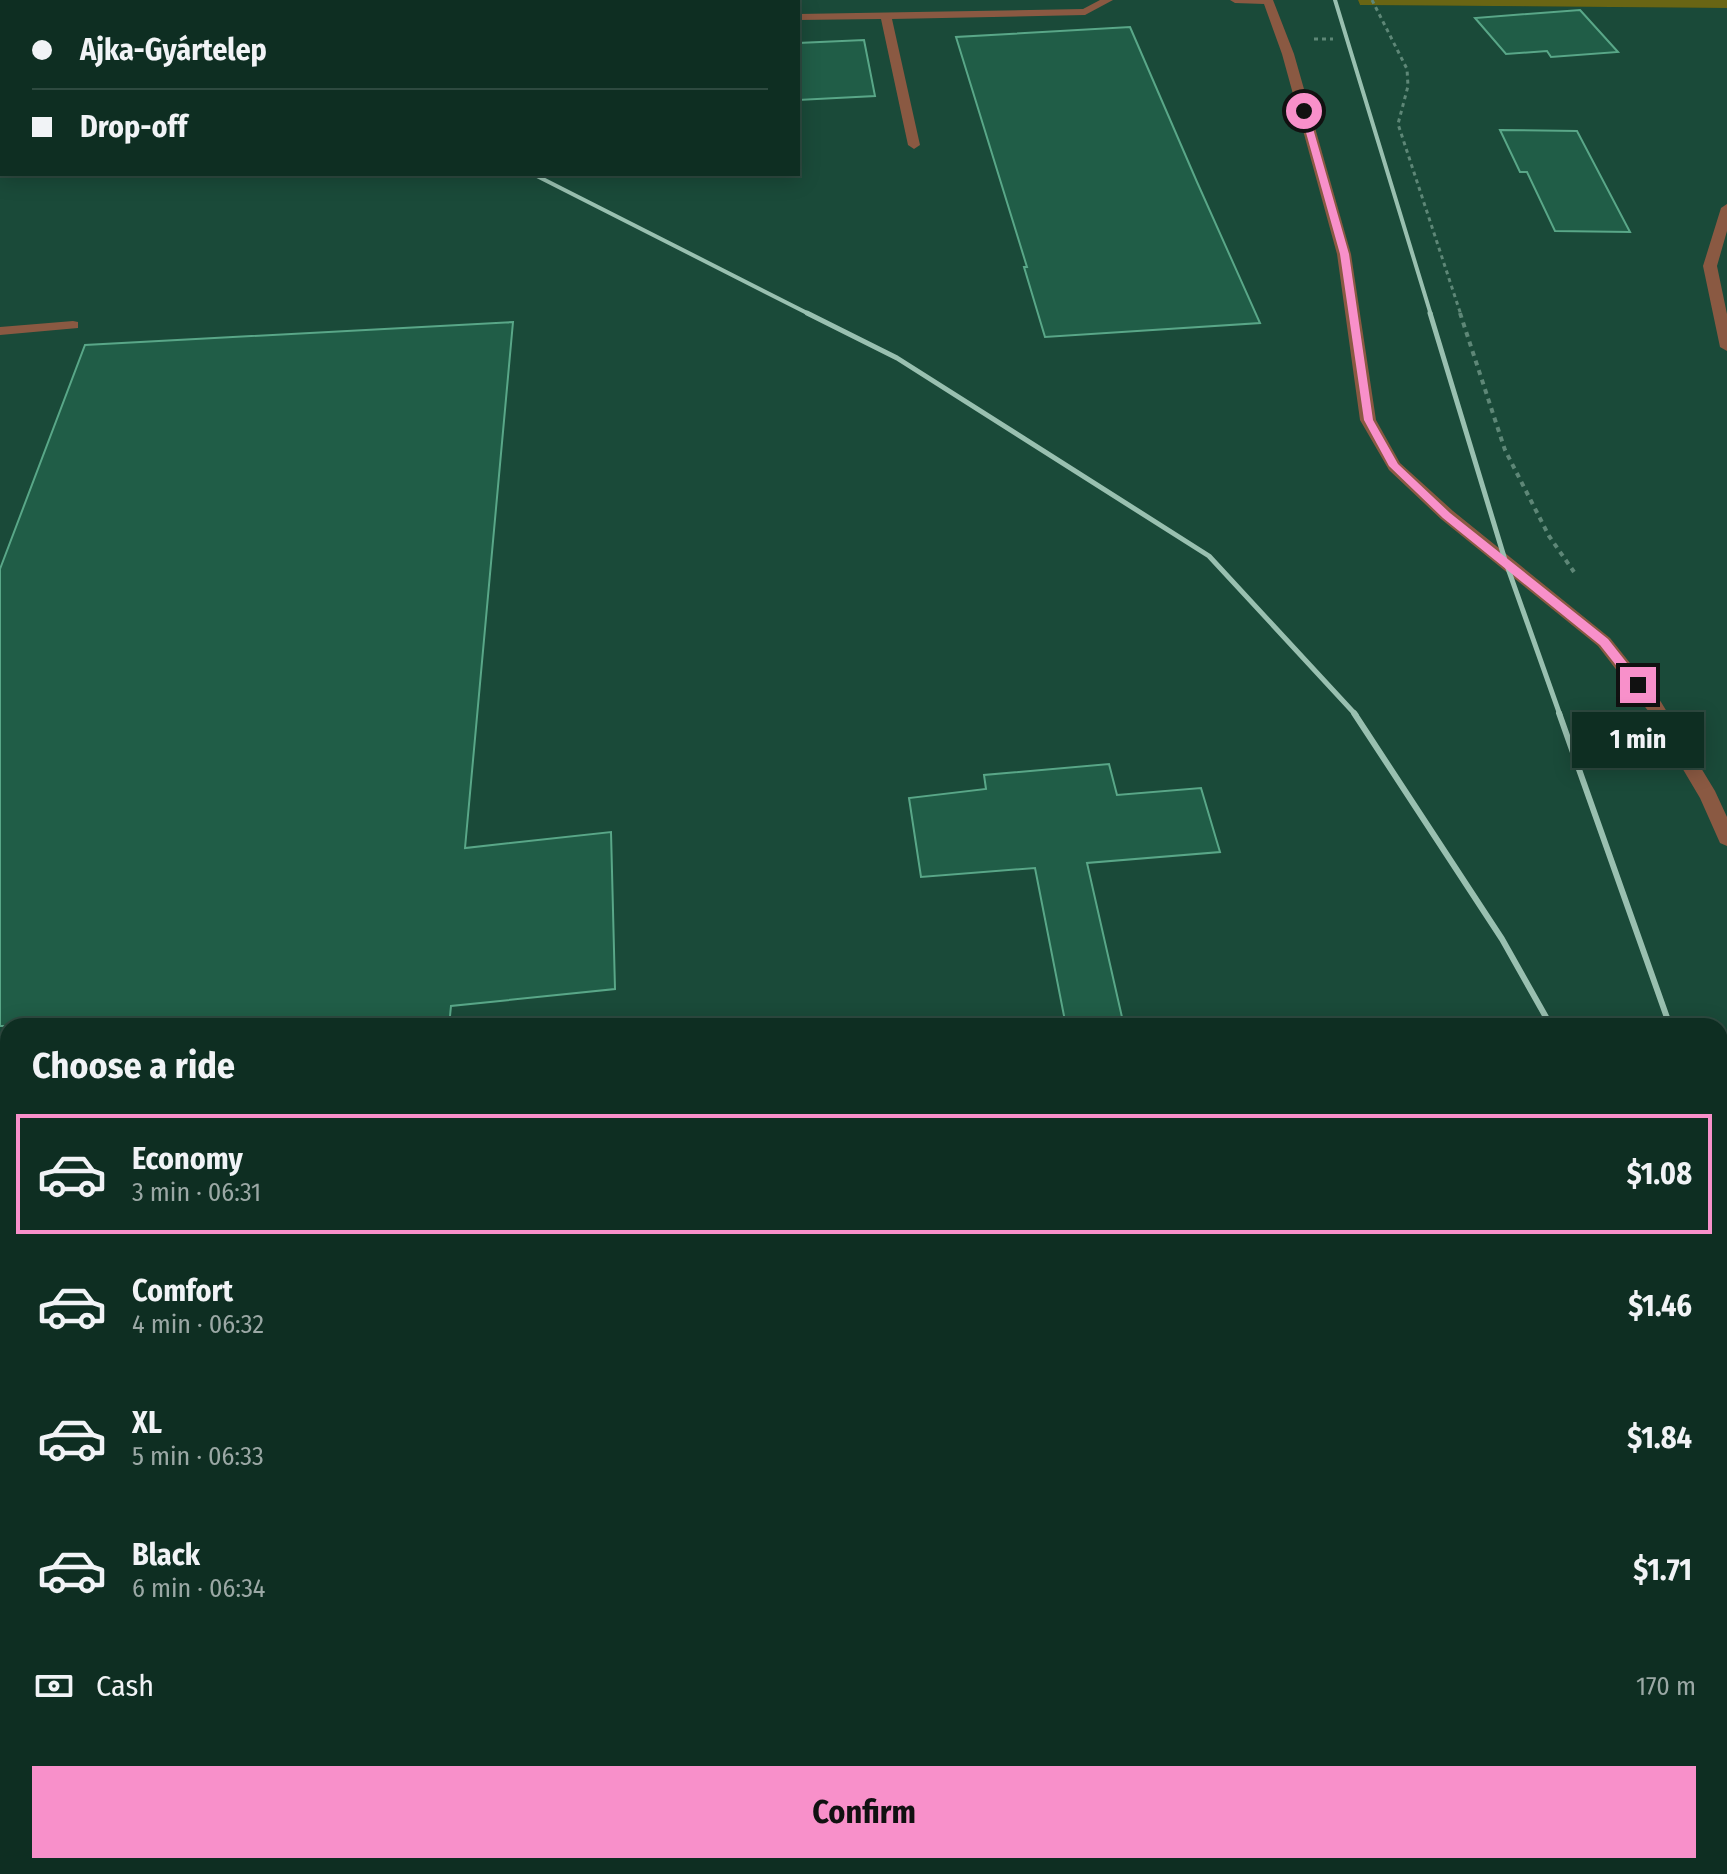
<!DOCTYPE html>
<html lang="en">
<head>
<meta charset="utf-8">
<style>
  body { margin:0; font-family:"Fira Sans Condensed",sans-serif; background:#17362a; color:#f1f3f6; height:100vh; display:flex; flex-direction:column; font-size:30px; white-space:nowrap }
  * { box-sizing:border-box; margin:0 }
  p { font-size:26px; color:#9ba8a5 }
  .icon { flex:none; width:44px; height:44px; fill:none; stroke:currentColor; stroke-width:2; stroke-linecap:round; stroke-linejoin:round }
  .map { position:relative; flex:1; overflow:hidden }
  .sheet { position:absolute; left:0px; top:1018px; width:1728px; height:856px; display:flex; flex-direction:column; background:#0e2e22; border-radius:24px 24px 0 0; box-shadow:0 4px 20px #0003,0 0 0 2px #2e4a40 }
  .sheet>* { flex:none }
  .hud { position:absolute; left:0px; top:0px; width:800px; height:176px; box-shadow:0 4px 20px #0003,0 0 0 2px #2e4a40; display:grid; align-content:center; height:176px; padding:0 32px; background:#0e2e22 }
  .end { position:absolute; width:36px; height:36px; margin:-18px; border:10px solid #f890ca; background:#111; box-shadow:0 0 0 4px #111 }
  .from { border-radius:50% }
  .bubble { position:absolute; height:56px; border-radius:0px; background:#0e2e22; box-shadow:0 4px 20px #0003,0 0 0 2px #2e4a40; font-size:26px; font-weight:700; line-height:56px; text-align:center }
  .hud b { display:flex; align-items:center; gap:28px; height:76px; font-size:30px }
  .hud b+b { border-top:2px solid #2e4a40 }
  .hud i { width:20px; height:20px; background:#f1f3f6 }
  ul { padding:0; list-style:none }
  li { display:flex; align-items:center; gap:24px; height:120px; margin:0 16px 12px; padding:0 16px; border:4px solid transparent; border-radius:0px }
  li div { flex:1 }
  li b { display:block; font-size:30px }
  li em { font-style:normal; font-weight:700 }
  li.current { border-color:#f890ca }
  li>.icon { width:72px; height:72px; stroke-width:1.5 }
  h2 { padding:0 32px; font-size:36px; line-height:96px }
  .pay { display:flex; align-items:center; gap:20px; height:88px; padding:0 32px; font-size:30px }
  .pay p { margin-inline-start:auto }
  .action { display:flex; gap:16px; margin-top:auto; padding:16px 32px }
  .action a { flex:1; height:92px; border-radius:0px; background:#f890ca; color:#111; font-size:32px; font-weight:700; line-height:92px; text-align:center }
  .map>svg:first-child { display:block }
</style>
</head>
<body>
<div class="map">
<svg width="1727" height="1874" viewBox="0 0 1727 1874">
  <rect width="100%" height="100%" fill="#133d2e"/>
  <!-- built -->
  <path fill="#1a4a39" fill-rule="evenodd" d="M 0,0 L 1358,0 L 1360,5 L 1727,8 L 1727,1874 L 0,1874 ZM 2,2 L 798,2 L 798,174 L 2,174 ZM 8,1026 L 1720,1026 L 1720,1866 L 8,1866 Z"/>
  <!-- forest -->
  <polygon fill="#696514" points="1358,0 1727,0 1727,8 1360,5"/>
  <!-- building -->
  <g fill="#205d47" stroke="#59a788" stroke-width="2">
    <polygon points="1580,10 1618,52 1551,57 1547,51 1506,54 1475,18"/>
    <polygon points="1130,27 1197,182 1260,323 1045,337 1024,267 1027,267 956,37"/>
    <polygon points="864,40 875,96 798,100 798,43"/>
    <polygon points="1500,130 1577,131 1630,232 1555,231 1527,172 1520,172"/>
    <polygon points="513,322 465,848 611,832 615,989 451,1006 449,1026 0,1026 0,569 85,345"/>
    <polygon points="1109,764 1117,795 1201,788 1220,852 1087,863 1124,1026 1066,1026 1035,868 921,877 909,798 986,789 984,775"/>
  </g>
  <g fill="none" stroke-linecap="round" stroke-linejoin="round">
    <!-- path-far1 -->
    <g stroke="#5e8777" stroke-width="3" stroke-dasharray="4 4" stroke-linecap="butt">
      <polyline points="1372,0 1407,69 1408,86 1398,124 1461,315"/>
      <polyline points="1314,39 1333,39"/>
    </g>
    <!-- path -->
    <polyline stroke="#5e8777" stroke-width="4" stroke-dasharray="5 5" stroke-linecap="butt" points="1460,313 1505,450 1549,536 1574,572"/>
    <!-- service -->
    <g fill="#8a5942" fill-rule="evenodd">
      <polygon points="131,0 146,0 147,2 132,2"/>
      <polygon points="560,0 577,0 578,2 561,2"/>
      <polygon points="1100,0 1113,0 1085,15 892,19 920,145 914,149 908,145 881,19 798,20 798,14 1083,9"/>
      <polygon points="1230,0 1273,0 1294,54 1351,254 1376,420 1400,463 1453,511 1610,638 1661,702 1715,791 1727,817 1727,846 1720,843 1700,798 1649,712 1598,646 1441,519 1389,470 1360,420 1337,254 1282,54 1264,4 1235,3"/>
      <polygon points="1727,204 1727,231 1717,266 1727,314 1727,351 1720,347 1703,266 1721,208"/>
      <polygon points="73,321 78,322 78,328 0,335 0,327"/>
    </g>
    <!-- rail-far3 -->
    <g stroke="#99c0b0" stroke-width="4">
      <polyline points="68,0 74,2"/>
      <polyline points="1335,0 1431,315"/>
      <polyline points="533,174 811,315"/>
    </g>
    <!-- rail-far2 -->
    <g stroke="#99c0b0" stroke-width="5">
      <polyline points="807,313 897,358 1209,556 1356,715"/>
      <polyline points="1430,313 1505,560 1560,715"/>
    </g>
    <!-- rail-far1 -->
    <g stroke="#99c0b0" stroke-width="6">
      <polyline points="1354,713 1502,939 1551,1026"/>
      <polyline points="1559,713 1670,1026"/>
      <polyline points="1720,1169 1727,1189"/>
    </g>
    <!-- rail -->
    <polyline stroke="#99c0b0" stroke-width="8" points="1720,1369 1727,1388"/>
  </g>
  <!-- route -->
  <polygon fill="#f890ca" points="1304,109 1308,111 1349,254 1373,420 1398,464 1450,513 1608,639 1642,682 1642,688 1634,688 1600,645 1443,518 1389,466 1364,420 1340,254 1300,111"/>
</svg>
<i class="end from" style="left:1304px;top:111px"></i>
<i class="end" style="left:1638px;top:685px"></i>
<div class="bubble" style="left:1572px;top:712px;width:132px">1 min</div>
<div class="hud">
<b><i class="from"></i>Ajka-Gyártelep</b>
<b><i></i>Drop-off</b>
</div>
<section class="sheet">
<h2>Choose a ride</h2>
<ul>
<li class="current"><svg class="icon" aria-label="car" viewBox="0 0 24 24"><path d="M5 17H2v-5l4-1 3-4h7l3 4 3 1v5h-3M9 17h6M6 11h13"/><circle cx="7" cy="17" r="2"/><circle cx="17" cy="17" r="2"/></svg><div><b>Economy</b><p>3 min · 06:31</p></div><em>$1.08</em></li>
<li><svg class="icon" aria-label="car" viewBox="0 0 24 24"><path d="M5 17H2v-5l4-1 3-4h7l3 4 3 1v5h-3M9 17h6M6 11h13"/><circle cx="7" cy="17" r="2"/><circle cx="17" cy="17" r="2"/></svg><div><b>Comfort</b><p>4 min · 06:32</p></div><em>$1.46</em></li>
<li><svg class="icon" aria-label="car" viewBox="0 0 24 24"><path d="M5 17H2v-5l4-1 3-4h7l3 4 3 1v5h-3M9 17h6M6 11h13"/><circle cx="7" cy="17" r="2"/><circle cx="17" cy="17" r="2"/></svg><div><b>XL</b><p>5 min · 06:33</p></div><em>$1.84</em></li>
<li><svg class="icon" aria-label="car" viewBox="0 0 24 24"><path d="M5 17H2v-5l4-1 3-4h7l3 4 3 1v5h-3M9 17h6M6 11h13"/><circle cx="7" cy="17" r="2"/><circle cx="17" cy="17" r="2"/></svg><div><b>Black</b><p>6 min · 06:34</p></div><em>$1.71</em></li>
</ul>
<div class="pay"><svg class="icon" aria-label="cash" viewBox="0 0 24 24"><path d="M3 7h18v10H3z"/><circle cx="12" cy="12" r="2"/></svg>Cash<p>170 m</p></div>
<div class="action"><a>Confirm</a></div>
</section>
</div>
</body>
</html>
